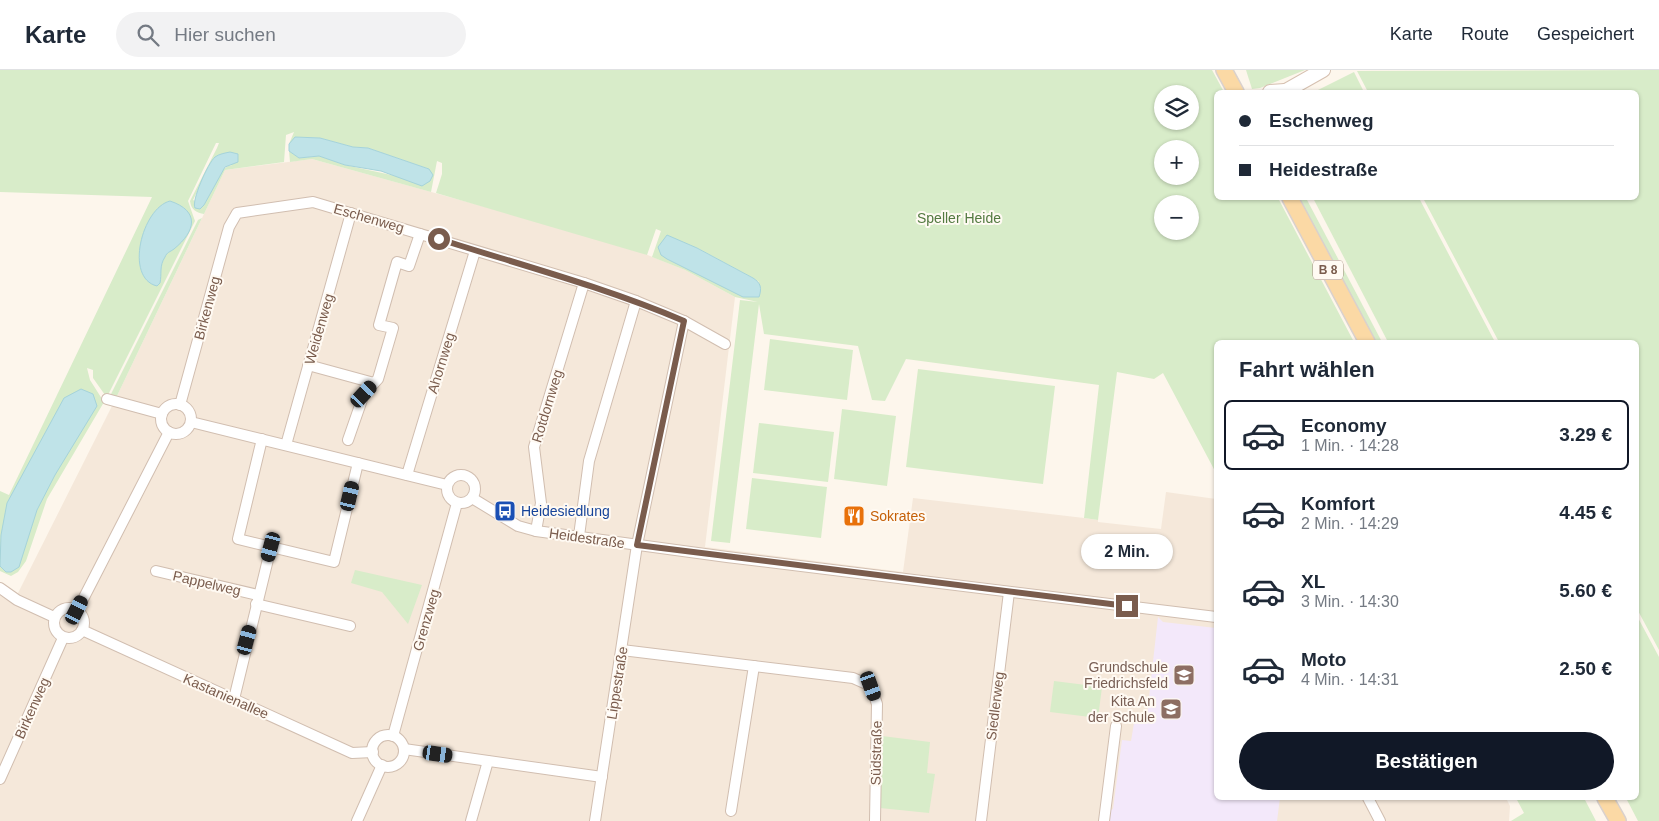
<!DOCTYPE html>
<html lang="de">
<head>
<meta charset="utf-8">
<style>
  body { margin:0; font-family:Helvetica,sans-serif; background:#f2f2f3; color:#1f2937; height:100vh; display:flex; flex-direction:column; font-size:19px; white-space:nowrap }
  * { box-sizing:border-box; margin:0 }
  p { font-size:16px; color:#747a83 }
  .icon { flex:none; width:28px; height:28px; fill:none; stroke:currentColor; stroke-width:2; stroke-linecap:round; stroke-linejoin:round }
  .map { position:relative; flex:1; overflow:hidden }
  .side { position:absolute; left:1214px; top:270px; width:425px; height:460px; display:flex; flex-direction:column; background:#fff; border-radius:8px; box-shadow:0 1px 4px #0004 }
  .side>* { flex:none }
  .top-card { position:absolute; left:1214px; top:20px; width:425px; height:110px; border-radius:8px; box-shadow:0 1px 4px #0004; display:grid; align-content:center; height:110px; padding:0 25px; background:#fff }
  .tools { position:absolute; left:1154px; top:15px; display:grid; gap:10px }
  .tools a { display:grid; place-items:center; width:45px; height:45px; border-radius:50%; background:#fff; box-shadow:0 1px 4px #0004; font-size:25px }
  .end { position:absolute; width:22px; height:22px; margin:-11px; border:6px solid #7a5c4d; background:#fff; box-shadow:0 0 0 2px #fff }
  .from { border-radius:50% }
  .bubble { position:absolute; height:35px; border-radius:18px; background:#fff; box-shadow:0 1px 4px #0004; font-size:16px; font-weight:700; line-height:35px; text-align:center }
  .car { position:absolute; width:15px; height:30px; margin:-15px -8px; border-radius:6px; box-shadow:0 0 4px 1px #0007; background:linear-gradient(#222 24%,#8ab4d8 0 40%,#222 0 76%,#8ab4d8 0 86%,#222 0) }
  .top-card b { display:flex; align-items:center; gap:18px; height:48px; font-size:19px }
  .top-card b+b { border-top:1px solid #e0e1e3 }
  .top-card i { width:12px; height:12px; background:#1f2937 }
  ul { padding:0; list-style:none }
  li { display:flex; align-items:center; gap:15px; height:70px; margin:0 10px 8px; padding:0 15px; border:2px solid transparent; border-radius:8px }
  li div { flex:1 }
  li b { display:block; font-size:19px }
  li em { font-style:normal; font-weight:700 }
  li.current { border-color:#111827 }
  li>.icon { width:45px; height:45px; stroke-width:1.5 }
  h2 { padding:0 25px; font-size:22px; line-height:60px }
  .primary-button { display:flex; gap:10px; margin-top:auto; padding:10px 25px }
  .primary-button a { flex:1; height:58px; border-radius:30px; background:#111827; color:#fff; font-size:20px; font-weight:700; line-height:58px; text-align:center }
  header { display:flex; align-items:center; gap:30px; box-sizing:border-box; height:70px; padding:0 25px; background:#fff; border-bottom:1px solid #e0e1e3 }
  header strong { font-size:24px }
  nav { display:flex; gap:28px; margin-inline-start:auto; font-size:18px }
  .search { width:350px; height:45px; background:#f2f2f3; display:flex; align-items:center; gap:12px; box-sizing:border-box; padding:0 18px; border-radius:28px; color:#747a83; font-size:19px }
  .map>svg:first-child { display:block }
</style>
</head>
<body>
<header>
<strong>Karte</strong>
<div class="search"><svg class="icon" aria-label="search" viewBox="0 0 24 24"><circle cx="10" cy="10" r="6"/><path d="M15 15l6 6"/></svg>Hier suchen</div>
<nav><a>Karte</a><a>Route</a><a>Gespeichert</a></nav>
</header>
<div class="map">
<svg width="1659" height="751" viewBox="0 0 1659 751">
  <rect width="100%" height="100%" fill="#fdf6ec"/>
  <!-- residential -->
  <polygon fill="#f5e8da" points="312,89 543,153 640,182 685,200 735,227 705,477 903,502 913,428 1084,448 1098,450 1098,452 1161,459 1166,422 1216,429 1216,728 1506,728 1510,736 1509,751 0,751 0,518 17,525 116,328 225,100"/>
  <!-- education -->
  <polygon fill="#f3e8fa" points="1158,547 1163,552 1216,558 1216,728 1280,728 1277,751 1108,751 1109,741 1113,739 1122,670 1131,671 1134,653 1146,654"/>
  <!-- green -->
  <g fill="#d8ecc9" fill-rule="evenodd">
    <path d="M 0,0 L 1212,0 L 1224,22 L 1216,22 L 1216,128 L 1278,128 L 1354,272 L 1216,272 L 1216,403 L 1163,303 L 1154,309 L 1117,302 L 1098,450 L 1084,448 L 1099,315 L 906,289 L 885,331 L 872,330 L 858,276 L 764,264 L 759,234 L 730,473 L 711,471 L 740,230 L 758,232 L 735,227 L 685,200 L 652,187 L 661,161 L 656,159 L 647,185 L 436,123 L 442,104 L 442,93 L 437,91 L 431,122 L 312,89 L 290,92 L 289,81 L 299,88 L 319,86 L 345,95 L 396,106 L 429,99 L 368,78 L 353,77 L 320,68 L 298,67 L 289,74 L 294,62 L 286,65 L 284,92 L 225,100 L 204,144 C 197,143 191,140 190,131 L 217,78 L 219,73 L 216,73 L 188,131 L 195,151 L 108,325 L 105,325 L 93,308 L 93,300 L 87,298 L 90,310 L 104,332 L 47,429 L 26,491 L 18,502 L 11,506 L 0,501 L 0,421 L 9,425 L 152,127 L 0,122 ZM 1162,24 L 1190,24 L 1190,51 L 1162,51 ZM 1162,79 L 1190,79 L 1190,106 L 1162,106 ZM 213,90 L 232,96 L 228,96 L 221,101 L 204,135 L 193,130 ZM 1162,134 L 1190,134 L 1190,161 L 1162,161 ZM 667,166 L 697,178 L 753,208 L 759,212 L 760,222 L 696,203 L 667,189 Z"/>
    <polygon points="1246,0 1305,0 1260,18 1252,19"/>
    <polygon points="1659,0 1659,580 1636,537 1636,272 1499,272 1423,128 1636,128 1636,22 1368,22 1357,1"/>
    <polygon points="1354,2 1364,22 1314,22"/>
    <polygon points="1299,128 1306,128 1382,272 1375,272"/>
    <polygon points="1313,128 1419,128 1495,272 1388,272"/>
    <polygon points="202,148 116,328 110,326 198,150"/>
    <polygon points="770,269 853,280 847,330 764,320"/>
    <polygon points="918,299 1055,316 1043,414 906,397"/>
    <polygon points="842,339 896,346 887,416 834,409"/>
    <polygon points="759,353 834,362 828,412 753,403"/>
    <polygon points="752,408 827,417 821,468 746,459"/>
    <polygon points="355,500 422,515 408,554 382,522 351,513"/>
    <polygon points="1636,544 1659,587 1659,751 1638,751 1626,728 1636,728"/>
    <polygon points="1054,611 1102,617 1098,648 1050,642"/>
    <polygon points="882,666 930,672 927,703 935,704 929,743 880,738"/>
    <polygon points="1516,728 1584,728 1596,751 1511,751 1524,743"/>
  </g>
  <!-- water -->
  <g fill="#bfe3e8" stroke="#a5d3da">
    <polygon points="295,67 320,68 353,77 368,78 429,99 433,105 430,111 422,116 381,101 345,95 319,86 299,88 289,81 289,74"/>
    <path d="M 230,82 L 238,84 L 238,92 L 225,97 L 204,135 L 200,139 L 195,138 C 191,131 208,93 215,87 C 219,84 225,83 230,82 Z"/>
    <path d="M 170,131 C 200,141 196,161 174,179 C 170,182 167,182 165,187 C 159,196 162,204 160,213 L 157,216 C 124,208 142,138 170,131 Z"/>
    <path d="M 667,165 L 697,178 L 753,208 C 761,213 762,218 759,227 L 743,227 L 667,189 L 661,185 L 658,177 Z"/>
    <polygon points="81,319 93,324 97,336 55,405 37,440 19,497 11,502 6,502 0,496 1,465 7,433 64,328"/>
  </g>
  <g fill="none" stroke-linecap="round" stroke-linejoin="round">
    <!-- street casing -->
    <g stroke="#d1beb0" stroke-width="12">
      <g id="street">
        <polyline points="684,251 725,274"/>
        <polyline points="308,295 374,313"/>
        <polyline points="107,329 162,344"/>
        <circle cx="176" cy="349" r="15"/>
        <polyline points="180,335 229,157 237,143 313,132 584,213"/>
        <polyline points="191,352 447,415"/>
        <polyline points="262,369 238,469 334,492 358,393"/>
        <polyline points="348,370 364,324 378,309 393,258 379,255 397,192 409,196 420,164"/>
        <polyline points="286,375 351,143"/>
        <circle cx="461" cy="419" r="14"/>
        <polyline points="407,405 475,181"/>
        <polyline points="472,428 518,456 536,461 727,487 1216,547"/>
        <polyline points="536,461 541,433 534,377 584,213 636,231 684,251 637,475 595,751"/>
        <polyline points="579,466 589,391 636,231"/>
        <polyline points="156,501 258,525"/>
        <polyline points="0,518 17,530 54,547"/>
        <polyline points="256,534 350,556"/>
        <circle cx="69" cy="553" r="15"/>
        <polyline points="77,541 169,362"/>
        <polyline points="82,560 352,683 373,682"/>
        <polyline points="622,580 853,608 871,616 877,634 875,751"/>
        <polyline points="234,629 271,477"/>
        <circle cx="388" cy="681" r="16"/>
        <polyline points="393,666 457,433"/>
        <polyline points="404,679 602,707"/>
        <polyline points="0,709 63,568"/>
        <polyline points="1368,728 1380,751"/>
        <polyline points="731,741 754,596"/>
        <polyline points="357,751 382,695"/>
        <polyline points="471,751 488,691"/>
        <polyline points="981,751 1009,522"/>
        <polyline points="1104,751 1116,656"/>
      </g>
    </g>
    <!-- secondary casing -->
    <g stroke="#d6c0b0" stroke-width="16">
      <g id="secondary">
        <polyline points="1270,22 1285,21"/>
        <polyline points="1284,22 1323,0"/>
      </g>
    </g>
    <!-- primary casing -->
    <g stroke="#dad1cd" stroke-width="18">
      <g id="primary">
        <polyline points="1224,0 1236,22"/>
        <polyline points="1290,128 1367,272"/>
        <polyline points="1605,728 1618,751"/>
      </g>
    </g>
    <!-- street -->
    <use href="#street" stroke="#fff" stroke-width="10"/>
    <!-- secondary -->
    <use href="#secondary" stroke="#fff" stroke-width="14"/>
    <!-- primary -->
    <use href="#primary" stroke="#fbd9a5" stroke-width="15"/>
  </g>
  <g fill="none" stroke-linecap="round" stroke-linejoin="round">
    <!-- route -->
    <path stroke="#7a5c4d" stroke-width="6" d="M 439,169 C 521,195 604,217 684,251 L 637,475 L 1127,536"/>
  </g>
  <!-- icons -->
  <defs>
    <g id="bus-square" transform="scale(1.125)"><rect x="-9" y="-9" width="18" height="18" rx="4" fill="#1a4fb4" stroke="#fffaf3"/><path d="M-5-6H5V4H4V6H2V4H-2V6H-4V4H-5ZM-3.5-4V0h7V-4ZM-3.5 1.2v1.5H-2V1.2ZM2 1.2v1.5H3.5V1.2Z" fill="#fff"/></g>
    <g id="restaurant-square" transform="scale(1.125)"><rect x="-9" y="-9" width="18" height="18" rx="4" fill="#e8710a" stroke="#fffaf3"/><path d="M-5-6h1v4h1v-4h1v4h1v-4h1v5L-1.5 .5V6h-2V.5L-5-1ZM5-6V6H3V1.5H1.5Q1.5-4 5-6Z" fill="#fff"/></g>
    <g id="school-square" transform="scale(1.125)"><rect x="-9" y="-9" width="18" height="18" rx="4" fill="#8d6e63" stroke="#fffaf3"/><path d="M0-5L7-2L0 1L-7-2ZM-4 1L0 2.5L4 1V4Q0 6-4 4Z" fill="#fff"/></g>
  </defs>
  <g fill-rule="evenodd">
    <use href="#bus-square" x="505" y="441"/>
    <use href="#restaurant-square" x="854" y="446"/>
    <use href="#school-square" x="1184" y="605"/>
    <use href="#school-square" x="1171" y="639"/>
  </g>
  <g text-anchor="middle" stroke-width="4" stroke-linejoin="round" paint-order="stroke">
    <!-- shield labels -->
    <rect fill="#fffaf3" stroke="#a28b7f" stroke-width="1" x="1313" y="190.5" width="30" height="19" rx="4"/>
    <g font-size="12" font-weight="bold" fill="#7a5c4d">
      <text x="1328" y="204">B 8</text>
    </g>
    <!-- street labels -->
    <g font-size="14" fill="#7a5c4d" stroke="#fffaf3">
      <text transform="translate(369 148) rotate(16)" y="5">Eschenweg</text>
      <text transform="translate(207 238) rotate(-75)" y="5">Birkenweg</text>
      <text transform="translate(319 259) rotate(-74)" y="5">Weidenweg</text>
      <text transform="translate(441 293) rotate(-73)" y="5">Ahornweg</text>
      <text transform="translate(547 336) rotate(-73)" y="5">Rotdornweg</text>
      <text transform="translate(587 468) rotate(8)" y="5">Heidestraße</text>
      <text transform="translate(207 513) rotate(13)" y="5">Pappelweg</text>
      <text transform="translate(426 550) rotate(-74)" y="5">Grenzweg</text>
      <text transform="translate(617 613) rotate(-81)" y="5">Lippestraße</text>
      <text transform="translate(226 626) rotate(24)" y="5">Kastanienallee</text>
      <text transform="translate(995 636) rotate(-83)" y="5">Siedlerweg</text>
      <text transform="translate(32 638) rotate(-66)" y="5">Birkenweg</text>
      <text transform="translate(876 683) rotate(-89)" y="5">Südstraße</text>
    </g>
    <!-- park labels -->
    <g font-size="14" fill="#537a41" stroke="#fffaf3">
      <text x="959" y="153">Speller Heide</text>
    </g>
    <!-- transit labels -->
    <g font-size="14" fill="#164399" stroke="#fffaf3" text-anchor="start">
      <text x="521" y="446">Heidesiedlung</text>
    </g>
    <!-- food labels -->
    <g font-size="14" fill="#c56008" stroke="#fffaf3" text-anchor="start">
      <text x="870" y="451">Sokrates</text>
    </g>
    <!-- education labels -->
    <g font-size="14" fill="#785e54" stroke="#fffaf3" text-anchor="end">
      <text x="1168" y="602">Grundschule<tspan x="1168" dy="16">Friedrichsfeld</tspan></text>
      <text x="1155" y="636">Kita An<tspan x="1155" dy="16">der Schule</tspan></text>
    </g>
  </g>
</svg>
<div class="tools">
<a><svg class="icon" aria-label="layers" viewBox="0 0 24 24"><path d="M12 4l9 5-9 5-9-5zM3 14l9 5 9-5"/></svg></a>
<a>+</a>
<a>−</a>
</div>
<i class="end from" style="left:439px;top:169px"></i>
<i class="end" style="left:1127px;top:536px"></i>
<div class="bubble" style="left:1081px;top:464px;width:92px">2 Min.</div>
<i class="car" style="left:364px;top:324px;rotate:43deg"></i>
<i class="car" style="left:350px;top:426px;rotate:13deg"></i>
<i class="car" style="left:271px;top:477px;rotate:195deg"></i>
<i class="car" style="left:77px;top:540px;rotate:27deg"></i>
<i class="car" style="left:247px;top:570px;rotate:15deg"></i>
<i class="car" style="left:871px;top:616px;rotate:160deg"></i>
<i class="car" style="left:438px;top:684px;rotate:98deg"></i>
<div class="top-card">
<b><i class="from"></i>Eschenweg</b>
<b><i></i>Heidestraße</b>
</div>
<section class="side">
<h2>Fahrt wählen</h2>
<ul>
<li class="current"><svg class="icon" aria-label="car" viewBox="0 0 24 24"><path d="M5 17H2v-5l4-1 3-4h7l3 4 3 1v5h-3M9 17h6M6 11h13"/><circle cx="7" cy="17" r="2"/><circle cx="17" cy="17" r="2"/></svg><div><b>Economy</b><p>1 Min. · 14:28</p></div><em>3.29 €</em></li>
<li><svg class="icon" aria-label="car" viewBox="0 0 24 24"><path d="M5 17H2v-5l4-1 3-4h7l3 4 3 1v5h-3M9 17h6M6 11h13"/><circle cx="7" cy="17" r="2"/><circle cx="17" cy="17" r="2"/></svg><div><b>Komfort</b><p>2 Min. · 14:29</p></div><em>4.45 €</em></li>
<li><svg class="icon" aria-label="car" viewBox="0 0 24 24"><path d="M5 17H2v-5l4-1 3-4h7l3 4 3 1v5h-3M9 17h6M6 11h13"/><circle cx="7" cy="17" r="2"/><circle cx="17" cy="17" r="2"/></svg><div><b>XL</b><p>3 Min. · 14:30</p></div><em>5.60 €</em></li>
<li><svg class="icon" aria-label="car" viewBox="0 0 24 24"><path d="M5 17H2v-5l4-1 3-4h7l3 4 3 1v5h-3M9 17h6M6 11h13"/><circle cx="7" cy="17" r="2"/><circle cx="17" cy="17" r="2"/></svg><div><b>Moto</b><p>4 Min. · 14:31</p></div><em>2.50 €</em></li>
</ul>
<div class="primary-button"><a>Bestätigen</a></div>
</section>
</div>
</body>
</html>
